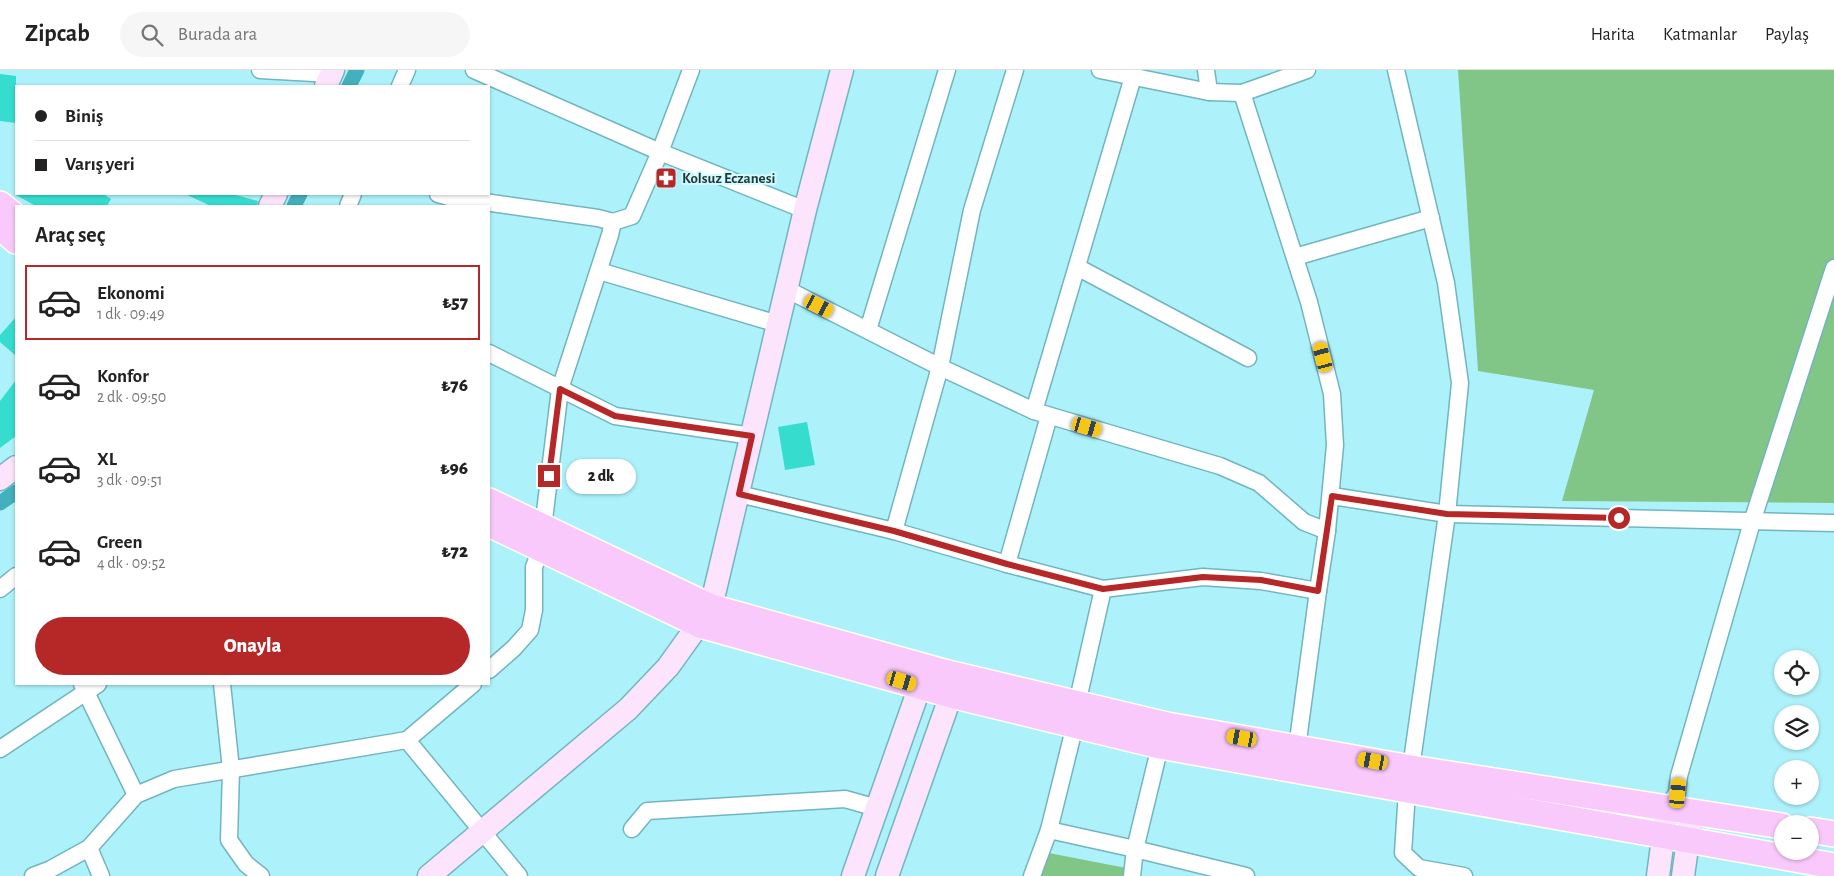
<!DOCTYPE html>
<html lang="tr">
<head>
<meta charset="utf-8">
<style>
  body { margin:0; font-family:"Alegreya Sans",sans-serif; background:#f6f6f6; color:#222; height:100vh; display:flex; flex-direction:column; font-size:19px; white-space:nowrap }
  * { box-sizing:border-box; margin:0 }
  p { font-size:16px; color:#767676 }
  .icon { flex:none; width:28px; height:28px; fill:none; stroke:currentColor; stroke-width:2; stroke-linecap:round; stroke-linejoin:round }
  .map { position:relative; flex:1; overflow:hidden }
  .sheet { position:absolute; left:15px; top:135px; width:475px; height:480px; display:flex; flex-direction:column; background:#fff; border-radius:0px; box-shadow:0 1px 4px #0004 }
  .sheet>* { flex:none }
  .banner { position:absolute; left:15px; top:15px; width:475px; height:110px; border-radius:0px; box-shadow:0 1px 4px #0004; display:grid; align-content:center; height:110px; padding:0 20px; background:#fff }
  .tools { position:absolute; left:1774px; top:580px; display:grid; gap:10px }
  .tools a { display:grid; place-items:center; width:45px; height:45px; border-radius:50%; background:#fff; box-shadow:0 1px 4px #0004; font-size:25px }
  .end { position:absolute; width:22px; height:22px; margin:-11px; border:6px solid #b62728; background:#fff; box-shadow:0 0 0 2px #fff }
  .from { border-radius:50% }
  .bubble { position:absolute; height:35px; border-radius:18px; background:#fff; box-shadow:0 1px 4px #0004; font-size:16px; font-weight:800; line-height:35px; text-align:center }
  .car { position:absolute; width:15px; height:30px; margin:-15px -8px; border-radius:6px; box-shadow:0 0 4px 1px #0007; background:linear-gradient(#f5c518 24%,#345 0 40%,#f5c518 0 76%,#345 0 86%,#f5c518 0) }
  .banner b { display:flex; align-items:center; gap:18px; height:48px; font-size:19px }
  .banner b+b { border-top:1px solid #e0e0e0 }
  .banner i { width:12px; height:12px; background:#222 }
  ul { padding:0; list-style:none }
  li { display:flex; align-items:center; gap:15px; height:75px; margin:0 10px 8px; padding:0 10px; border:2px solid transparent; border-radius:0px }
  li div { flex:1 }
  li b { display:block; font-size:19px }
  li em { font-style:normal; font-weight:800 }
  li.selected { border-color:#b62728 }
  li>.icon { width:45px; height:45px; stroke-width:1.5 }
  h2 { padding:0 20px; font-size:22px; line-height:60px }
  .button { display:flex; gap:10px; margin-top:auto; padding:10px 20px }
  .button a { flex:1; height:58px; border-radius:30px; background:#b62728; color:#fff; font-size:20px; font-weight:800; line-height:58px; text-align:center }
  header { display:flex; align-items:center; gap:30px; box-sizing:border-box; height:70px; padding:0 25px; background:#fff; border-bottom:1px solid #e0e0e0 }
  header strong { font-size:24px }
  nav { display:flex; gap:28px; margin-inline-start:auto; font-size:18px }
  .search { width:350px; height:45px; background:#f6f6f6; display:flex; align-items:center; gap:12px; box-sizing:border-box; padding:0 18px; border-radius:28px; color:#767676; font-size:19px }
  .map>svg:first-child { display:block }
</style>
</head>
<body>
<header>
<strong>Zipcab</strong>
<div class="search"><svg class="icon" aria-label="search" viewBox="0 0 24 24"><circle cx="10" cy="10" r="6"/><path d="M15 15l6 6"/></svg>Burada ara</div>
<nav><a>Harita</a><a>Katmanlar</a><a>Paylaş</a></nav>
</header>
<div class="map">
<svg width="1834" height="806" viewBox="0 0 1834 806">
  <rect width="100%" height="100%" fill="#adf2fb"/>
  <!-- green -->
  <g fill="#82c687">
    <polygon points="1458,0 1834,0 1834,433 1562,431 1594,320 1478,301"/>
    <polygon points="1049,783 1126,798 1125,806 1039,806"/>
  </g>
  <g fill="none" stroke-linecap="round" stroke-linejoin="round">
    <!-- canal -->
    <g stroke="#42b0bd" stroke-width="15">
      <polyline points="349,16 357,0"/>
      <polyline points="294,136 300,124"/>
      <polyline points="0,433 16,422"/>
    </g>
  </g>
  <!-- building -->
  <g fill="#36ddcf">
    <polygon points="0,4 16,6 16,53 0,51"/>
    <polygon points="14,124 103,124 111,129 107,136 36,136"/>
    <polygon points="185,124 232,124 258,131 257,136 211,136"/>
    <polygon points="16,247 16,286 0,272 0,265"/>
    <polygon points="16,310 16,366 0,378 0,331"/>
    <polygon points="807,352 815,395 785,400 778,357"/>
  </g>
  <g fill="none" stroke-linecap="round" stroke-linejoin="round">
    <!-- street casing -->
    <g stroke="#72b5be" stroke-width="19">
      <g id="street">
        <polyline points="260,0 332,4"/>
        <polyline points="474,0 660,82 805,140"/>
        <polyline points="1100,0 1209,22 1242,23 1307,0"/>
        <polyline points="1206,0 1209,22"/>
        <polyline points="1396,0 1446,213 1460,313 1447,444 1411,698"/>
        <polyline points="400,16 407,0"/>
        <polyline points="1242,23 1309,232 1332,324 1335,375 1327,461"/>
        <polyline points="438,124 449,127 598,148 613,152"/>
        <polyline points="348,136 353,124"/>
        <polyline points="1295,187 1431,148"/>
        <polyline points="1077,197 1248,288"/>
        <polyline points="599,201 778,254"/>
        <polyline points="786,219 940,297 1034,341 1220,396 1259,413 1304,452 1327,461 1318,521 1297,678"/>
        <polyline points="868,260 947,0"/>
        <polyline points="489,283 615,346 752,366"/>
        <polyline points="1034,341 1133,7"/>
        <polyline points="739,424 894,461 1007,494 1103,519 1203,507 1261,511 1318,521"/>
        <polyline points="1332,426 1447,444 1834,453"/>
        <polyline points="543,458 560,319 610,165 613,152 632,146 660,82 691,0"/>
        <polyline points="894,461 940,297 972,140 1015,0"/>
        <polyline points="1007,494 1049,346"/>
        <polyline points="0,519 16,506"/>
        <polyline points="489,600 514,578 530,560 534,540 534,497 541,479"/>
        <polyline points="82,614 136,725"/>
        <polyline points="222,614 231,699 229,770 246,794 261,806"/>
        <polyline points="1077,634 1103,519"/>
        <polyline points="407,670 473,614"/>
        <polyline points="1160,676 1135,779 1246,806"/>
        <polyline points="0,679 98,614"/>
        <polyline points="1407,721 1403,783 1419,798 1464,806"/>
        <polyline points="1667,738 1677,723 1679,706 1752,452 1834,198"/>
        <polyline points="632,759 647,741 845,729 877,738"/>
        <polyline points="1049,760 1135,779 1132,806"/>
        <polyline points="89,778 101,806"/>
        <polyline points="33,806 49,800 89,778 136,725 174,709 407,670 519,806"/>
        <polyline points="1032,806 1049,760 1075,655"/>
      </g>
    </g>
    <!-- secondary casing -->
    <g stroke="#72b5be" stroke-width="25">
      <g id="secondary">
        <polyline points="326,16 333,0"/>
        <polyline points="270,136 276,124"/>
        <polyline points="0,409 16,397"/>
        <polyline points="429,806 628,639 668,597 711,537 805,140 842,0"/>
        <polyline points="853,806 920,616"/>
        <polyline points="887,806 951,625"/>
        <polyline points="1658,806 1667,738"/>
        <polyline points="1683,806 1692,742"/>
      </g>
    </g>
    <!-- primary casing -->
    <g stroke="#fff" stroke-width="28">
      <g id="primary">
        <polyline points="0,134 16,147"/>
        <polyline points="0,157 16,171"/>
        <polyline points="489,431 711,537 944,602 1167,655 1411,698 1782,756"/>
        <polyline points="489,454 700,555 951,625 1160,676 1834,796"/>
        <polyline points="1810,760 1834,764"/>
      </g>
    </g>
    <!-- street -->
    <use href="#street" stroke="#fff" stroke-width="16"/>
    <!-- secondary -->
    <use href="#secondary" stroke="#fde4fd" stroke-width="22"/>
    <!-- primary -->
    <use href="#primary" stroke="#fac9fb" stroke-width="25"/>
  </g>
  <g fill="none" stroke-linecap="round" stroke-linejoin="round">
    <!-- route -->
    <polyline stroke="#b62728" stroke-width="6" points="549,406 560,319 615,346 752,366 739,424 894,461 1007,494 1103,519 1203,507 1261,510 1318,521 1332,426 1447,444 1619,448"/>
  </g>
  <!-- icons -->
  <defs>
    <g id="pharmacy-square" transform="scale(1.125)"><rect x="-9" y="-9" width="18" height="18" rx="4" fill="#b62728" stroke="#d2faff"/><path d="M-2-6h4v4h4v4h-4v4h-4v-4h-4v-4h4Z" fill="#fff"/></g>
  </defs>
  <g fill-rule="evenodd">
    <use href="#pharmacy-square" x="666" y="108"/>
  </g>
  <g text-anchor="middle" stroke-width="4" stroke-linejoin="round" paint-order="stroke">
    <!-- poi labels -->
    <g font-size="15" font-weight="bold" fill="#1d393c" stroke="#d2faff" text-anchor="start">
      <text x="682" y="113">Kolsuz Eczanesi</text>
    </g>
  </g>
</svg>
<div class="tools">
<a><svg class="icon" aria-label="locate" viewBox="0 0 24 24"><circle cx="12" cy="12" r="6"/><path d="M12 2v4M12 18v4M2 12h4M18 12h4"/></svg></a>
<a><svg class="icon" aria-label="layers" viewBox="0 0 24 24"><path d="M12 4l9 5-9 5-9-5zM3 14l9 5 9-5"/></svg></a>
<a>+</a>
<a>−</a>
</div>
<i class="end from" style="left:1619px;top:448px"></i>
<i class="end" style="left:549px;top:406px"></i>
<div class="bubble" style="left:566px;top:389px;width:70px">2 dk</div>
<i class="car" style="left:819px;top:236px;rotate:117deg"></i>
<i class="car" style="left:1323px;top:287px;rotate:345deg"></i>
<i class="car" style="left:1087px;top:357px;rotate:106deg"></i>
<i class="car" style="left:902px;top:611px;rotate:106deg"></i>
<i class="car" style="left:1242px;top:668px;rotate:280deg"></i>
<i class="car" style="left:1373px;top:691px;rotate:280deg"></i>
<i class="car" style="left:1678px;top:723px;rotate:5deg"></i>
<div class="banner">
<b><i class="from"></i>Biniş</b>
<b><i></i>Varış yeri</b>
</div>
<section class="sheet">
<h2>Araç seç</h2>
<ul>
<li class="selected"><svg class="icon" aria-label="car" viewBox="0 0 24 24"><path d="M5 17H2v-5l4-1 3-4h7l3 4 3 1v5h-3M9 17h6M6 11h13"/><circle cx="7" cy="17" r="2"/><circle cx="17" cy="17" r="2"/></svg><div><b>Ekonomi</b><p>1 dk · 09:49</p></div><em>₺57</em></li>
<li><svg class="icon" aria-label="car" viewBox="0 0 24 24"><path d="M5 17H2v-5l4-1 3-4h7l3 4 3 1v5h-3M9 17h6M6 11h13"/><circle cx="7" cy="17" r="2"/><circle cx="17" cy="17" r="2"/></svg><div><b>Konfor</b><p>2 dk · 09:50</p></div><em>₺76</em></li>
<li><svg class="icon" aria-label="car" viewBox="0 0 24 24"><path d="M5 17H2v-5l4-1 3-4h7l3 4 3 1v5h-3M9 17h6M6 11h13"/><circle cx="7" cy="17" r="2"/><circle cx="17" cy="17" r="2"/></svg><div><b>XL</b><p>3 dk · 09:51</p></div><em>₺96</em></li>
<li><svg class="icon" aria-label="car" viewBox="0 0 24 24"><path d="M5 17H2v-5l4-1 3-4h7l3 4 3 1v5h-3M9 17h6M6 11h13"/><circle cx="7" cy="17" r="2"/><circle cx="17" cy="17" r="2"/></svg><div><b>Green</b><p>4 dk · 09:52</p></div><em>₺72</em></li>
</ul>
<div class="button"><a>Onayla</a></div>
</section>
</div>
</body>
</html>
